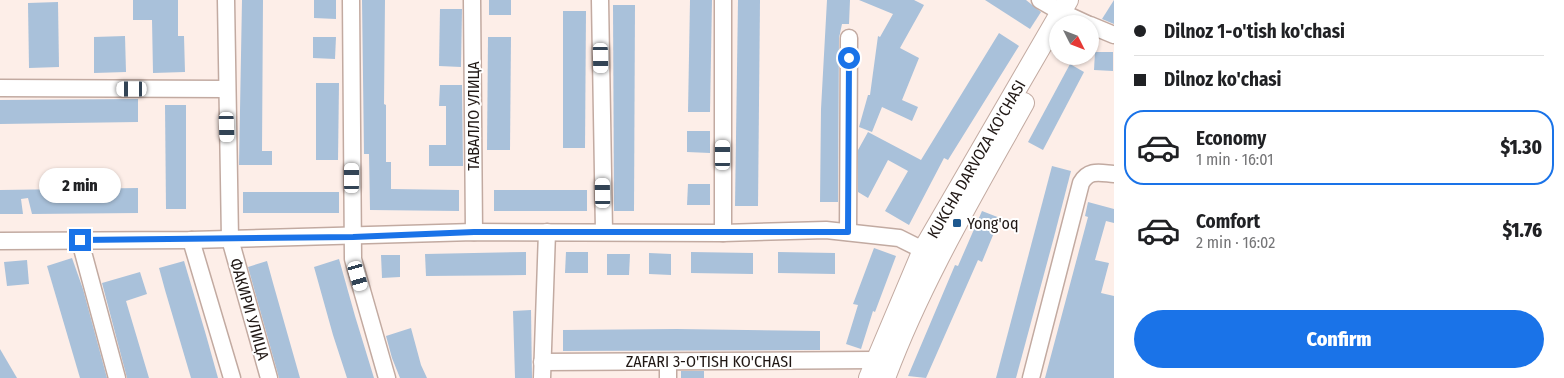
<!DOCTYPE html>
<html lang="en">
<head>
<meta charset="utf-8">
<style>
  body { margin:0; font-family:"Fira Sans Condensed",sans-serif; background:#f6f6f6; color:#202124; height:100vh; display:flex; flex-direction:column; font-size:19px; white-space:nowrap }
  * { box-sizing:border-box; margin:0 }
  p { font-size:16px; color:#757577 }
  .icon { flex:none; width:28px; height:28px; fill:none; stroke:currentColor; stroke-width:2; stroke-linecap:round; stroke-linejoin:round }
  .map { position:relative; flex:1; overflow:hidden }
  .sheet { display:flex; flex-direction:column; background:#fff; width:450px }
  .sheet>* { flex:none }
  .guide { display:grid; align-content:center; height:110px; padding:0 20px; background:#fff }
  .needle { width:32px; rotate:132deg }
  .fabs { position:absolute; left:1049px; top:15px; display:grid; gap:10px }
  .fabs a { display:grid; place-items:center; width:50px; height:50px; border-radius:50%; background:#fff; box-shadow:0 1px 4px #0004; font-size:25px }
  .end { position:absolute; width:22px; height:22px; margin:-11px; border:6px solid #1a73e8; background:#fff; box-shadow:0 0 0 2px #fff }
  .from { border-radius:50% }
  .bubble { position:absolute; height:35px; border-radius:18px; background:#fff; box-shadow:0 1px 4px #0004; font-size:16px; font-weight:800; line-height:35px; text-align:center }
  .car { position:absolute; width:15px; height:30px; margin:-15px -8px; border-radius:6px; box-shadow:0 0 4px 1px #0007; background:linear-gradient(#fff 24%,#345 0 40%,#fff 0 76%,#345 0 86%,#fff 0) }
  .guide b { display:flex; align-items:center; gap:18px; height:48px; font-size:19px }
  .guide b+b { border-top:1px solid #e0e0e0 }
  .guide i { width:12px; height:12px; background:#202124 }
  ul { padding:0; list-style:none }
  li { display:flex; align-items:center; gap:15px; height:75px; margin:0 10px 8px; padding:0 10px; border:2px solid transparent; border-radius:20px }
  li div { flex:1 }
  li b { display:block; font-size:19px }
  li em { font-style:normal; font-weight:800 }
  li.current { border-color:#1a73e8 }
  li>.icon { width:45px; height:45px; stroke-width:1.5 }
  .action { display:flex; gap:10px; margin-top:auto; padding:10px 20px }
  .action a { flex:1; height:58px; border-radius:30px; background:#1a73e8; color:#fff; font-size:20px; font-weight:800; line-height:58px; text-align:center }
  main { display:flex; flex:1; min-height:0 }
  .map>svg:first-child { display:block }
</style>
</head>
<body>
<main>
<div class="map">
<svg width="1114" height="378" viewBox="0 0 1114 378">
  <rect width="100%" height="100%" fill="#fdeee8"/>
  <!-- building -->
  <g fill="#a9c1da">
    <polygon points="133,0 178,0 178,36 184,36 185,72 153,73 152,20 133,20"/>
    <polygon points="242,0 263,0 262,151 272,151 272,165 239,165"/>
    <polygon points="314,0 336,0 336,19 314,18"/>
    <polygon points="362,0 385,0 384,104 386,105 386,162 391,162 391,189 459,190 459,211 370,210 369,154 364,154"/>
    <rect x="489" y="0" width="22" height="15"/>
    <polygon points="690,0 712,0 710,112 688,112"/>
    <polygon points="738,0 760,0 758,206 735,206"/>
    <polygon points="827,0 850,0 849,24 842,24 839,38 838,202 820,202 821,109"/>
    <polygon points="859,0 914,0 924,5 900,48 919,58 902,100 918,107 912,121 882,107 872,132 859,127 868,95 870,95 878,36 880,37 893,14"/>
    <polygon points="985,0 1026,0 1041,12 1030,29"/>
    <polygon points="1114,0 1114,24 1102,19"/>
    <polygon points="58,2 59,67 29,68 28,3"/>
    <polygon points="613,5 635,5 634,211 614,211"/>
    <polygon points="440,9 462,9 461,67 439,66"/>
    <polygon points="563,11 586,11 585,148 563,148"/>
    <polygon points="999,33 1019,46 948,160 944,158 909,225 885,211 908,171 888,160 868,198 858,192 858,150 868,132 921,160"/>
    <polygon points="125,36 126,72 94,73 94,37"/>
    <polygon points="313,37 336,37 335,59 313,58"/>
    <polygon points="488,37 511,37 510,150 487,150"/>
    <polygon points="1095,52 1113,52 1113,71 1094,70"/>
    <polygon points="1070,64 1084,72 1043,150 1028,142"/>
    <polygon points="316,83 339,83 338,160 316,160"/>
    <polygon points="440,85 462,85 463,166 429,166 429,145 446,145 446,106 439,106"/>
    <polygon points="138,99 138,122 0,124 0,100"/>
    <polygon points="165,105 186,105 186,209 166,209"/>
    <polygon points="687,131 710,131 710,153 687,152"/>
    <polygon points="1052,166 1071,171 1054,237 1016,378 996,378"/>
    <polygon points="688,184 710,184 710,205 687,205"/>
    <polygon points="138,188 138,213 32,214 28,198 21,199 23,214 0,214 0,190"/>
    <rect x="494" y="190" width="93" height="21"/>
    <rect x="243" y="192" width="96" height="21"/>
    <polygon points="1088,202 1114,209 1114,223 1106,221 1095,260 1109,263 1101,293 1114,296 1114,378 1045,378 1088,217 1085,216"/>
    <polygon points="982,211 1000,218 982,262 978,260 926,378 908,376 955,265 958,266"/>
    <polygon points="874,248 896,256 875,312 873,311 861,349 846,344 858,305 853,304"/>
    <polygon points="526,252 526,275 426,276 425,254"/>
    <polygon points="566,252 588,252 588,273 565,273"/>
    <polygon points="691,252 753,253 753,274 691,273"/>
    <polygon points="778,252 835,253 835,274 778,273"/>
    <polygon points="649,253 671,254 671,275 649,274"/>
    <polygon points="607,254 630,254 629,275 607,275"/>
    <polygon points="381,255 400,255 400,277 382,278"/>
    <polygon points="72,258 83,289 107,378 80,378 47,266"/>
    <polygon points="339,259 355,316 374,378 347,378 333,335 314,267"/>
    <polygon points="27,260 29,284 7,286 4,262"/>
    <polygon points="184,261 206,335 218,378 191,378 165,290 159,268"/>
    <polygon points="267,261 273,283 300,378 279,378 248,267"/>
    <polygon points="140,272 147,294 126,301 149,378 127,378 102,283"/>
    <polygon points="531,310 532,378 515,378 513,311"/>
    <polygon points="411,328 421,365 427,378 400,378 392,358 386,336"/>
    <polygon points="677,329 820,331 820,350 563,351 563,330"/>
    <polygon points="0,349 17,378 0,378"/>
    <rect x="681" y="371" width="23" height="7"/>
  </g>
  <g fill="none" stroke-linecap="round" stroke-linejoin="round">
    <!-- minor casing -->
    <g stroke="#c2aaa1" stroke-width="19">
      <g id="minor">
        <polyline points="226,0 230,239 269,378"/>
        <polyline points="351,0 353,259 387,378"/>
        <polyline points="472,0 474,232"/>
        <polyline points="600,0 604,231"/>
        <polyline points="1040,0 1061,12 1087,24"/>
        <polyline points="1090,25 1114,35"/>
        <polyline points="0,88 226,89"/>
        <polyline points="848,232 849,38"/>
        <polyline points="723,233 723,0"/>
        <polyline points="191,240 232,378"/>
        <polyline points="0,241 191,240 474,232 723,233 826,230 899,238 933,255"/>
        <polyline points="80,241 117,378"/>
        <polyline points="542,362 875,360"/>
        <polyline points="542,378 547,232"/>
        <polyline points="668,378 668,362"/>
        <path d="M 1031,378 L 1081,183 C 1089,169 1100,173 1114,174"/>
      </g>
    </g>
    <!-- major casing -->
    <g stroke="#c2aaa1" stroke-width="22">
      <g id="major">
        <polyline points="869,378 923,250 1068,0"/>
        <path d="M 885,378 C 921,281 974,193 1024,103"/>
      </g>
    </g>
    <!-- minor -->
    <use href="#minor" stroke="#fff" stroke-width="16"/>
    <!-- major -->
    <use href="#major" stroke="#fff" stroke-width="20"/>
  </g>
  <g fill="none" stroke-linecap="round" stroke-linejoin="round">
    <!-- route -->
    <polyline stroke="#1a73e8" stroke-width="6" points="80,240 353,237 474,232 848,232 849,58"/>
  </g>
  <!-- markers -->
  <rect fill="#1e588f" stroke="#fff" stroke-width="2" x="952" y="218" width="10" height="10" rx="2.5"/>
  <g text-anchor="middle" stroke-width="4" stroke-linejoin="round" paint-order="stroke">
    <!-- street labels -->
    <g font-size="16" fill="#201815" stroke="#fff">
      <text transform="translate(473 116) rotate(-90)" y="6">ТАВАЛЛО УЛИЦА</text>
      <text transform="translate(976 159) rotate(-60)" y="6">KUKCHA DARVOZA KO'CHASI</text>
      <text transform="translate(250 309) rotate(74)" y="6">ФАКИРИ УЛИЦА</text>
      <text x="709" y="367">ZAFARI 3-O'TISH KO'CHASI</text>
    </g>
    <!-- poi labels -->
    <g font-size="16" fill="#201815" stroke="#fff" text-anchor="start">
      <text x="967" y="229">Yong'oq</text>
    </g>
  </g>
</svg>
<div class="fabs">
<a><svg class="needle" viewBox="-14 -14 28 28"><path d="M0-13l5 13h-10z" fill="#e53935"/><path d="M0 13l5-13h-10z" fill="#757577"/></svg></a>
</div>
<i class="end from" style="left:849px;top:58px"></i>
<i class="end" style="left:80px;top:240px"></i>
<div class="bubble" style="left:39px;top:168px;width:82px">2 min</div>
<i class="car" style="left:601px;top:58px;rotate:179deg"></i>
<i class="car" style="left:132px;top:89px;rotate:270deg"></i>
<i class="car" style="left:227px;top:127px;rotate:178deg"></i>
<i class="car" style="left:723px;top:155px;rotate:0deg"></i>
<i class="car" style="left:352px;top:178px;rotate:0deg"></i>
<i class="car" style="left:603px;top:193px;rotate:359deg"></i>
<i class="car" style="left:358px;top:276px;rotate:164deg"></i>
</div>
<section class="sheet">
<div class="guide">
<b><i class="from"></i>Dilnoz 1-o'tish ko'chasi</b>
<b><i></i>Dilnoz ko'chasi</b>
</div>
<ul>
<li class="current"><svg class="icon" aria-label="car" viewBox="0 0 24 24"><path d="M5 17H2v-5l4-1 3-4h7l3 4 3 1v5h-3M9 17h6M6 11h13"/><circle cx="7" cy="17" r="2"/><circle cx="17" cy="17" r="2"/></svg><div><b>Economy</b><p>1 min · 16:01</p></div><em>$1.30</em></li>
<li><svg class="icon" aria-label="car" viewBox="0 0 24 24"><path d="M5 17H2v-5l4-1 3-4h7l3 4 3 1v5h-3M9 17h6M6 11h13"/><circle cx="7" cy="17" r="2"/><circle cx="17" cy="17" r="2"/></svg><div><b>Comfort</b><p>2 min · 16:02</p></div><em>$1.76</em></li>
</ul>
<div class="action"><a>Confirm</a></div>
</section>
</main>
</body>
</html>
